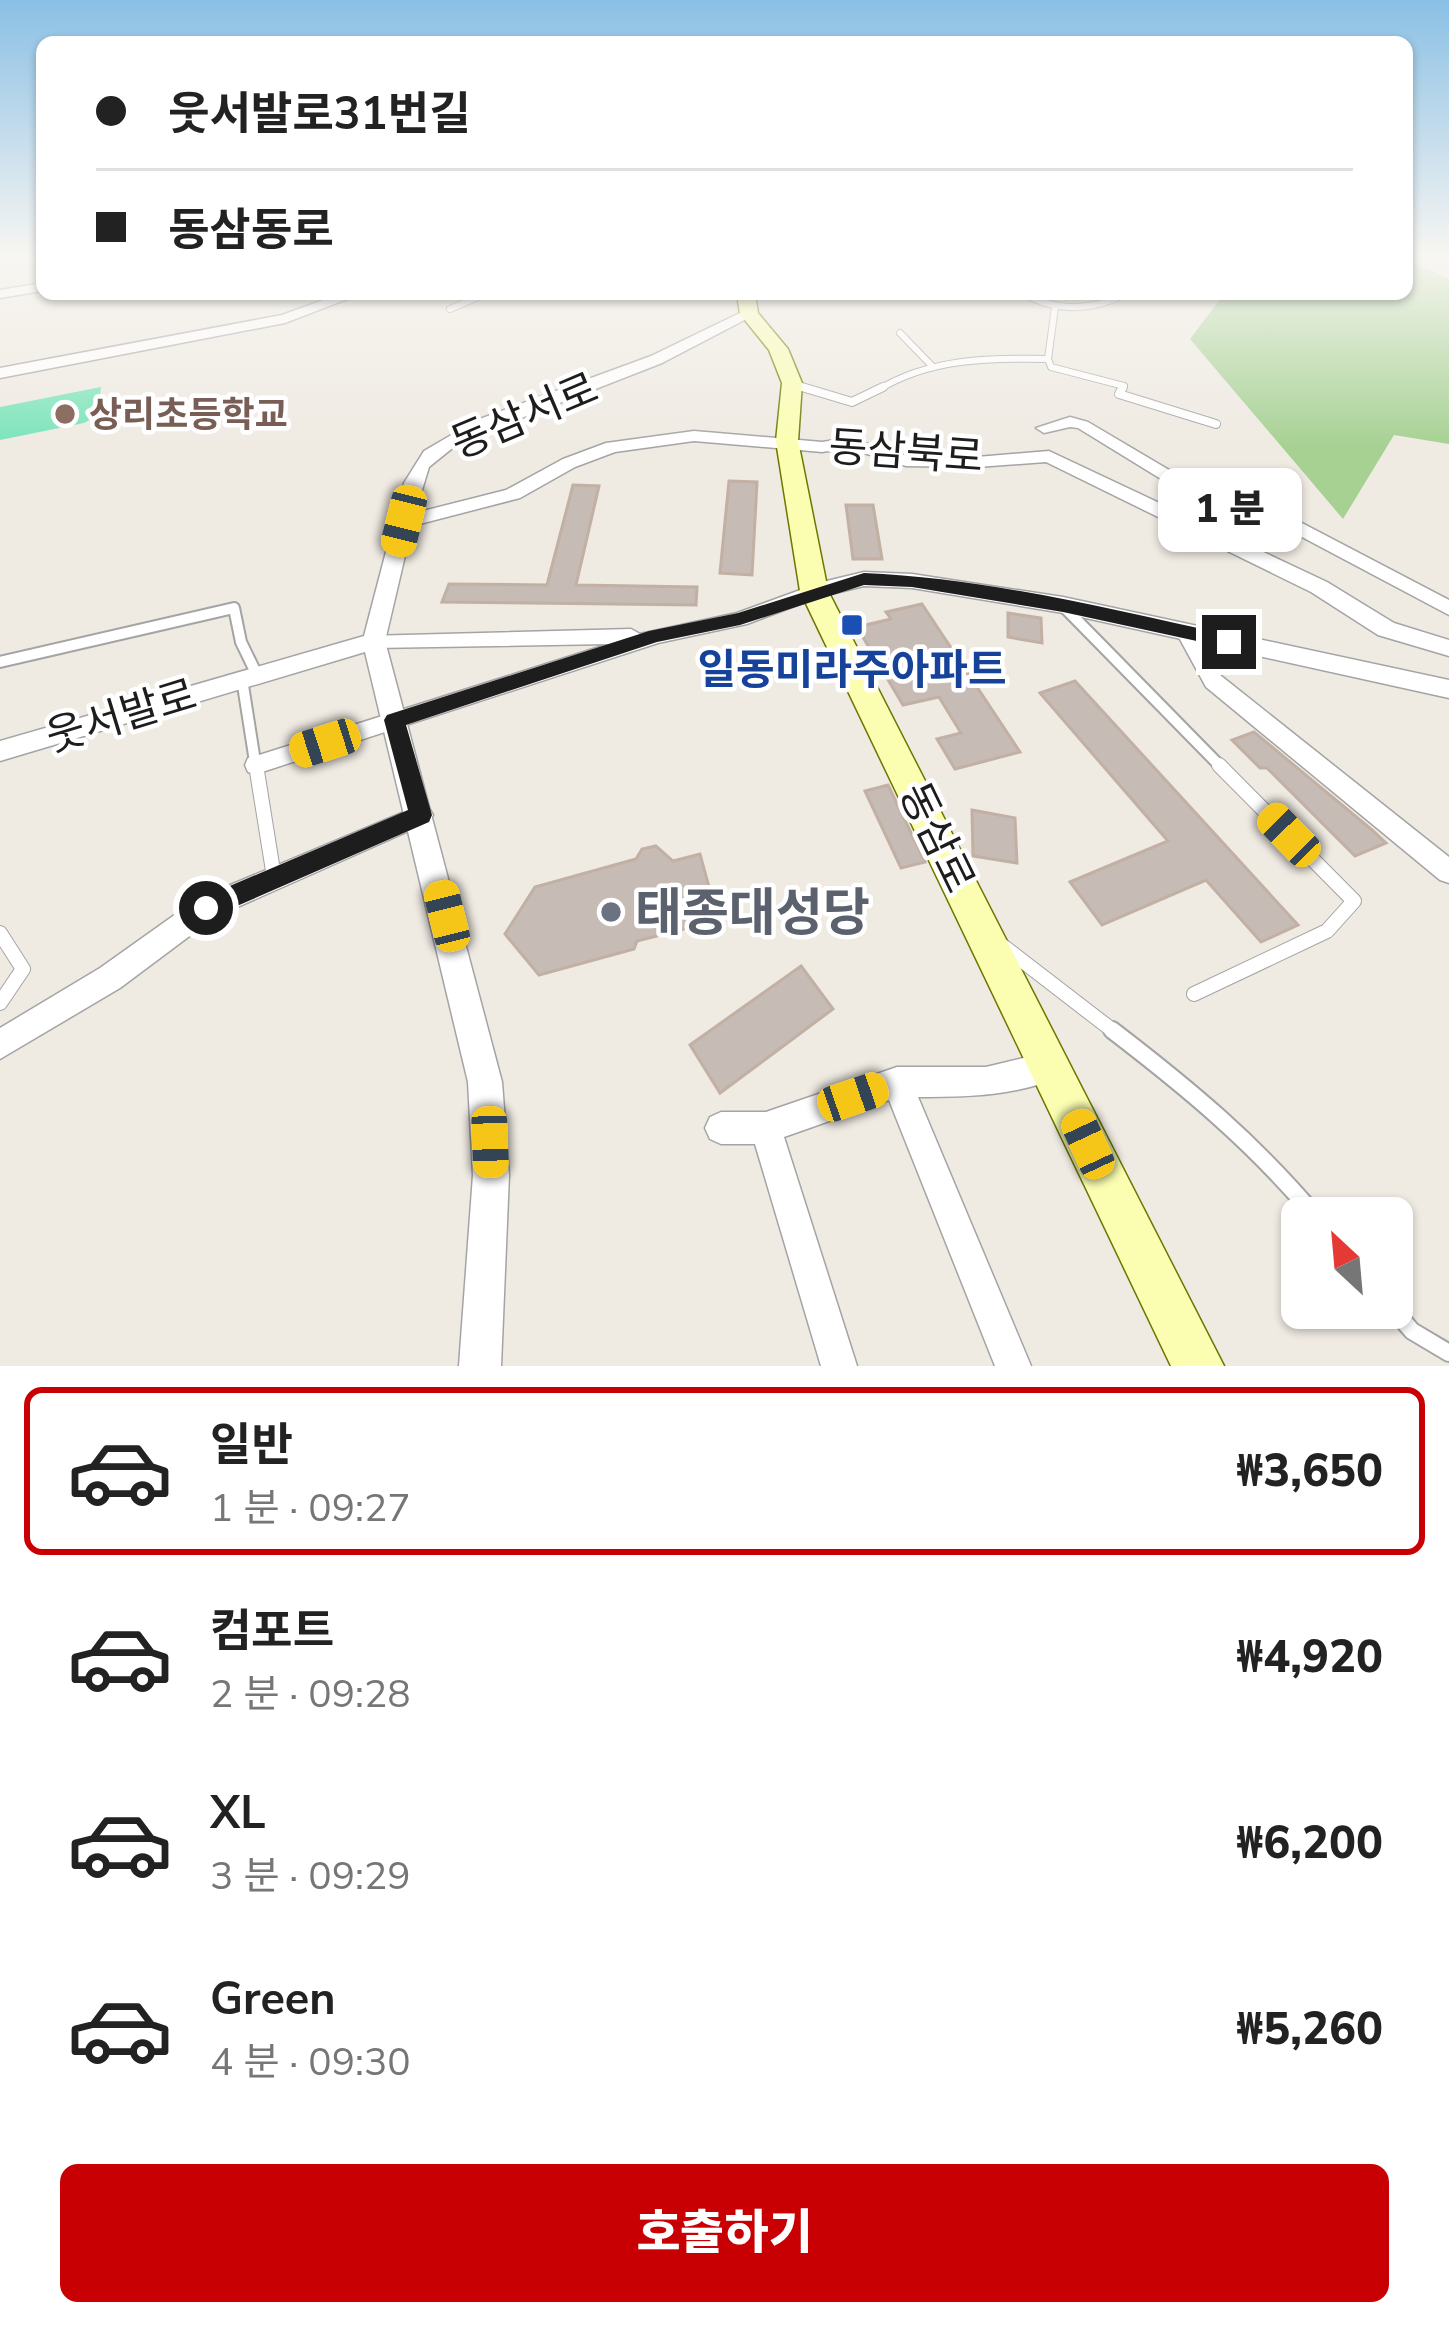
<!DOCTYPE html>
<html lang="ko">
<head>
<meta charset="utf-8">
<style>
  body { margin:0; font-family:"Nunito Sans","Noto Sans KR",sans-serif; background:#f2f2f2; color:#222; height:100vh; display:flex; flex-direction:column; font-size:45px; white-space:nowrap }
  * { box-sizing:border-box; margin:0 }
  p { font-size:39px; color:#767676 }
  .icon { flex:none; width:66px; height:66px; fill:none; stroke:currentColor; stroke-width:2; stroke-linecap:round; stroke-linejoin:round }
  .map { position:relative; height:1366px; overflow:hidden }
  .drawer { display:flex; flex-direction:column; background:#fff; flex:1 }
  .drawer>* { flex:none }
  .banner { position:absolute; left:36px; top:36px; width:1377px; height:264px; border-radius:18px; box-shadow:0 3px 9px #0004; display:grid; align-content:center; height:264px; padding:0 60px; background:#fff }
  .needle { width:78px; rotate:334deg }
  .fabs { position:absolute; left:1281px; top:1197px; display:grid; gap:24px }
  .fabs a { display:grid; place-items:center; width:132px; height:132px; border-radius:18px; background:#fff; box-shadow:0 3px 9px #0004; font-size:60px }
  .end { position:absolute; width:54px; height:54px; margin:-27px; border:15px solid #1d1d1d; background:#fff; box-shadow:0 0 0 6px #fff }
  .from { border-radius:50% }
  .bubble { position:absolute; height:84px; border-radius:18px; background:#fff; box-shadow:0 3px 9px #0004; font-size:39px; font-weight:800; line-height:84px; text-align:center }
  .car { position:absolute; width:36px; height:72px; margin:-36px -18px; border-radius:15px; box-shadow:0 0 9px 3px #0007; background:linear-gradient(#f5c518 24%,#345 0 40%,#f5c518 0 76%,#345 0 86%,#f5c518 0) }
  .banner b { display:flex; align-items:center; gap:42px; height:114px; font-size:45px }
  .banner b+b { border-top:3px solid #e0e0e0 }
  .banner i { width:30px; height:30px; background:#222 }
  ul { padding:21px 0 0; list-style:none }
  li { display:flex; align-items:center; gap:36px; height:168px; margin:0 24px 18px; padding:0 36px; border:6px solid transparent; border-radius:18px }
  li div { flex:1 }
  li b { display:block; font-size:45px }
  li em { font-style:normal; font-weight:800 }
  li.active { border-color:#c90003 }
  li>.icon { width:108px; height:108px; stroke-width:1.5 }
  .button { display:flex; gap:24px; margin-top:auto; padding:24px 60px }
  .button a { flex:1; height:138px; border-radius:18px; background:#c90003; color:#fff; font-size:48px; font-weight:800; line-height:138px; text-align:center }
  .map>svg:first-child { display:block }
</style>
</head>
<body>
<div class="map">
<svg width="1449" height="1366" viewBox="0 0 1449 1366">
  <rect width="100%" height="100%" fill="#efeae2"/>
  <!-- forest -->
  <polygon fill="#a6d193" points="1407,259 1449,279 1449,444 1394,435 1343,519 1190,339 1224,294 1407,294"/>
  <!-- pitch -->
  <polygon fill="#79e4b9" points="101,387 98,415 84,423 0,440 0,407"/>
  <!-- building -->
  <g fill="#c7bcb5" stroke="#c1b0a3" stroke-width="3">
    <polygon points="729,481 757,482 752,575 720,573"/>
    <polygon points="573,485 599,486 576,585 697,587 696,605 442,602 449,584 547,585"/>
    <polygon points="846,505 873,505 882,559 853,559"/>
    <polygon points="922,604 1020,752 955,769 937,739 961,733 939,697 903,705 857,627 891,619 886,612"/>
    <polygon points="1008,613 1041,618 1042,643 1008,637"/>
    <polygon points="1075,681 1298,925 1261,942 1206,880 1102,925 1070,882 1168,841 1040,693"/>
    <polygon points="1254,732 1372,830 1386,843 1355,856 1267,768 1260,768 1232,740"/>
    <polygon points="888,785 925,862 901,868 865,791"/>
    <polygon points="972,810 1015,818 1017,863 973,856"/>
    <polygon points="656,846 673,861 700,854 715,909 693,914 696,926 637,941 634,949 539,975 505,934 535,887 636,859 642,849"/>
    <polygon points="801,966 833,1009 720,1093 690,1045"/>
  </g>
  <g fill="none" stroke-linecap="round" stroke-linejoin="round">
    <!-- service-far4 casing -->
    <g stroke="#a4a4a4" stroke-width="8">
      <g id="service-far4">
        <path d="M 1034,294 L 1032,298 C 1064,312 1094,310 1125,294"/>
        <polyline points="450,309 485,294"/>
        <polyline points="900,333 933,367"/>
        <polyline points="1048,359 1055,307"/>
        <polyline points="792,383 809,390"/>
        <path d="M 878,390 C 930,358 989,358 1048,359 L 1051,367 L 1124,386 L 1121,390"/>
      </g>
    </g>
    <!-- service-far3 casing -->
    <g stroke="#a4a4a4" stroke-width="10">
      <g id="service-far3">
        <polyline points="802,387 852,402 883,387"/>
        <polyline points="1123,387 1119,394 1216,424"/>
      </g>
    </g>
    <!-- service-far2 casing -->
    <g stroke="#a4a4a4" stroke-width="14">
      <g id="service-far2">
        <polyline points="1065,608 1222,768"/>
        <polyline points="0,662 234,608 241,642 257,675"/>
        <polyline points="242,679 256,768"/>
      </g>
    </g>
    <!-- service-far1 casing -->
    <g stroke="#a4a4a4" stroke-width="16">
      <g id="service-far1">
        <polyline points="256,765 274,877"/>
        <polyline points="0,933 23,969 0,1003"/>
        <polyline points="1003,946 1116,1033"/>
        <polyline points="1194,994 1327,931 1354,901 1219,765"/>
      </g>
    </g>
    <!-- service casing -->
    <g stroke="#a4a4a4" stroke-width="20">
      <g id="service">
        <path d="M 1112,1030 C 1189,1089 1254,1143 1317,1218"/>
        <polyline points="1392,1308 1412,1331 1449,1353"/>
      </g>
    </g>
    <!-- minor casing -->
    <g stroke="#a4a4a4" stroke-width="3">
      <g id="minor">
        <polygon points="42,283 42,291 0,298 0,290"/>
        <polygon points="1070,417 1088,422 1191,483 1202,477 1214,477 1449,600 1449,615 1208,487 1180,504 1168,504 1168,496 1179,490 1078,428 1070,427 1044,433 1036,428"/>
        <polygon points="814,585 823,591 821,596 747,624 658,643 256,774 248,772 245,765 248,758 256,756 609,644 374,648 364,641 367,636 631,629 640,634 737,613"/>
        <polygon points="1186,625 1193,627 1220,675 1449,857 1449,883 1440,880 1206,687 1176,632"/>
        <polygon points="421,805 429,808 433,815 429,822 215,917 120,988 0,1059 0,1028 100,968 197,899"/>
        <path d="M 1052,1051 L 1062,1056 L 1067,1066 L 1062,1076 C 1016,1096 968,1097 918,1097 L 1031,1366 L 995,1366 L 889,1100 L 784,1137 L 857,1366 L 821,1366 L 755,1144 L 721,1144 L 710,1139 L 705,1128 L 710,1117 L 721,1112 L 766,1112 L 897,1067 L 986,1067 Z"/>
      </g>
    </g>
    <!-- tertiary casing -->
    <g stroke="#a4a4a4" stroke-width="3">
      <g id="tertiary">
        <polygon points="340,294 360,294 285,323 0,378 0,368 282,315"/>
        <polygon points="744,311 756,314 662,363 460,442 429,467 415,513 506,490 563,459 606,443 694,431 822,442 849,438 907,456 977,457 1049,451 1327,582 1394,623 1449,640 1449,656 1378,635 1311,592 1046,462 977,467 906,466 848,448 822,452 694,441 615,452 575,467 520,498 412,526 385,641 502,1082 509,1175 501,1366 459,1366 473,1175 468,1082 365,652 0,761 0,741 364,636 404,483 424,451 477,420 651,356"/>
        <polygon points="864,572 912,574 1063,597 1449,680 1449,698 1063,613 912,588 864,586 814,598 803,591 806,586"/>
      </g>
    </g>
    <!-- secondary casing -->
    <g stroke="#6c7700" stroke-width="3">
      <polygon id="secondary" points="737,294 755,294 758,313 788,349 802,383 798,441 828,591 1224,1366 1171,1366 800,591 776,441 782,383 769,350 740,314"/>
    </g>
    <!-- service-far4 -->
    <use href="#service-far4" stroke="#fff" stroke-width="6"/>
    <!-- service-far3 -->
    <use href="#service-far3" stroke="#fff" stroke-width="8"/>
    <!-- service-far2 -->
    <use href="#service-far2" stroke="#fff" stroke-width="10"/>
    <!-- service-far1 -->
    <use href="#service-far1" stroke="#fff" stroke-width="14"/>
    <!-- service -->
    <use href="#service" stroke="#fff" stroke-width="16"/>
    <!-- minor -->
    <use href="#minor" fill="#fff" fill-rule="evenodd"/>
    <!-- tertiary -->
    <use href="#tertiary" fill="#fff" fill-rule="evenodd"/>
    <!-- secondary -->
    <use href="#secondary" fill="#fbfeb1" fill-rule="evenodd"/>
  </g>
  <!-- sky -->
  <linearGradient id="sky" x2="0" y2="1"><stop stop-color="#8ac0e5"/><stop offset="0.57" stop-color="#f8f6f2"/><stop offset="1" stop-color="#f8f6f2" stop-opacity="0"/></linearGradient>
  <rect width="1449" height="448" fill="url(#sky)"/>
  <!-- route -->
  <path fill="#1d1d1d" d="M 864,573 C 987,578 1109,609 1229,635 L 1238,642 L 1229,648 L 1063,612 L 912,587 L 864,585 L 740,625 L 657,642 L 406,725 L 432,815 L 429,822 L 214,916 L 197,916 L 197,900 L 408,810 L 384,720 L 387,715 L 649,631 L 738,613 Z"/>
  <!-- markers -->
  <circle fill="#8d6e63" stroke="#fff" stroke-width="4.5" cx="65" cy="414" r="12"/>
  <rect fill="#1a4fb4" stroke="#fff" stroke-width="4.5" x="840" y="613" width="24" height="24" rx="6"/>
  <circle fill="#6b7280" stroke="#fff" stroke-width="4.5" cx="611" cy="912" r="12"/>
  <g text-anchor="middle" stroke-width="9" stroke-linejoin="round" paint-order="stroke">
    <!-- far-education labels -->
    <g font-size="36" font-weight="bold" fill="#785e54" stroke="#fff" text-anchor="start">
      <text x="89" y="427">상리초등학교</text>
    </g>
    <!-- street labels -->
    <g font-size="42" fill="#1d1d1d" stroke="#fff">
      <text transform="translate(524 415) rotate(-23)" y="15">동삼서로</text>
      <text transform="translate(906 451) rotate(4)" y="15">동삼북로</text>
      <text transform="translate(121 715) rotate(-17)" y="15">웃서발로</text>
      <text transform="translate(938 837) rotate(64)" y="15">동삼로</text>
    </g>
    <!-- transit labels -->
    <g font-size="42" font-weight="bold" fill="#164399" stroke="#fff">
      <text x="852" y="684">일동미라주아파트</text>
    </g>
    <!-- near-worship labels -->
    <g font-size="51" font-weight="bold" fill="#5b616d" stroke="#fff" text-anchor="start">
      <text x="635" y="930">태종대성당</text>
    </g>
  </g>
</svg>
<div class="fabs">
<a><svg class="needle" viewBox="-14 -14 28 28"><path d="M0-13l5 13h-10z" fill="#e53935"/><path d="M0 13l5-13h-10z" fill="#767676"/></svg></a>
</div>
<i class="end from" style="left:206px;top:908px"></i>
<i class="end" style="left:1229px;top:642px"></i>
<div class="bubble" style="left:1158px;top:468px;width:144px">1 분</div>
<i class="car" style="left:404px;top:521px;rotate:194deg"></i>
<i class="car" style="left:325px;top:743px;rotate:252deg"></i>
<i class="car" style="left:1289px;top:835px;rotate:316deg"></i>
<i class="car" style="left:447px;top:916px;rotate:346deg"></i>
<i class="car" style="left:853px;top:1097px;rotate:71deg"></i>
<i class="car" style="left:490px;top:1142px;rotate:178deg"></i>
<i class="car" style="left:1088px;top:1144px;rotate:335deg"></i>
<div class="banner">
<b><i class="from"></i>웃서발로31번길</b>
<b><i></i>동삼동로</b>
</div>
</div>
<section class="drawer">
<ul>
<li class="active"><svg class="icon" aria-label="car" viewBox="0 0 24 24"><path d="M5 17H2v-5l4-1 3-4h7l3 4 3 1v5h-3M9 17h6M6 11h13"/><circle cx="7" cy="17" r="2"/><circle cx="17" cy="17" r="2"/></svg><div><b>일반</b><p>1 분 · 09:27</p></div><em>₩3,650</em></li>
<li><svg class="icon" aria-label="car" viewBox="0 0 24 24"><path d="M5 17H2v-5l4-1 3-4h7l3 4 3 1v5h-3M9 17h6M6 11h13"/><circle cx="7" cy="17" r="2"/><circle cx="17" cy="17" r="2"/></svg><div><b>컴포트</b><p>2 분 · 09:28</p></div><em>₩4,920</em></li>
<li><svg class="icon" aria-label="car" viewBox="0 0 24 24"><path d="M5 17H2v-5l4-1 3-4h7l3 4 3 1v5h-3M9 17h6M6 11h13"/><circle cx="7" cy="17" r="2"/><circle cx="17" cy="17" r="2"/></svg><div><b>XL</b><p>3 분 · 09:29</p></div><em>₩6,200</em></li>
<li><svg class="icon" aria-label="car" viewBox="0 0 24 24"><path d="M5 17H2v-5l4-1 3-4h7l3 4 3 1v5h-3M9 17h6M6 11h13"/><circle cx="7" cy="17" r="2"/><circle cx="17" cy="17" r="2"/></svg><div><b>Green</b><p>4 분 · 09:30</p></div><em>₩5,260</em></li>
</ul>
<div class="button"><a>호출하기</a></div>
</section>
</body>
</html>
